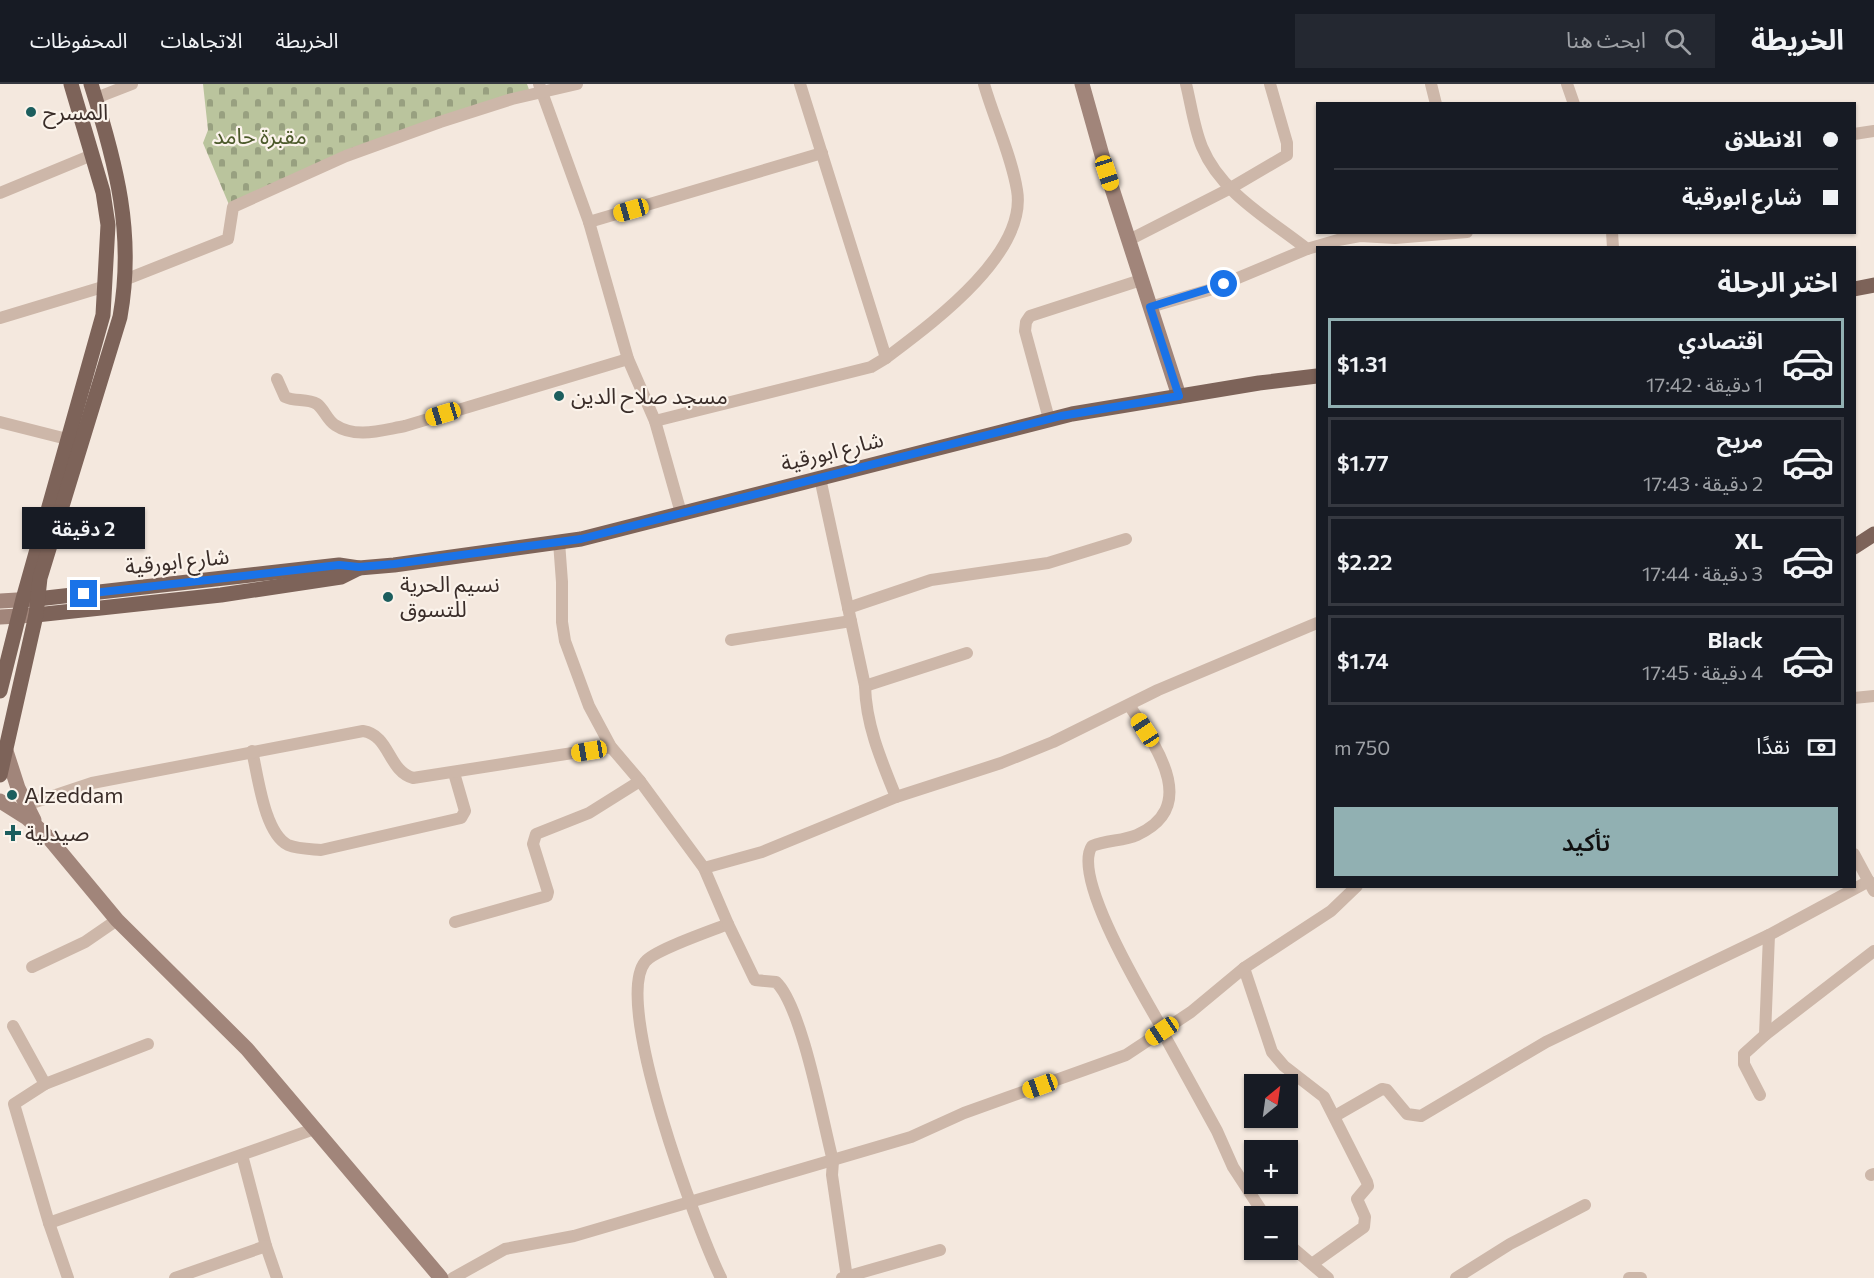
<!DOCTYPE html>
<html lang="ar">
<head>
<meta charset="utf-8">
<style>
  body { margin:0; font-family:Commissioner,"Noto Sans Arabic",sans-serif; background:#242831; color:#f1f3f6; direction:rtl; height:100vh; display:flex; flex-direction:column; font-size:22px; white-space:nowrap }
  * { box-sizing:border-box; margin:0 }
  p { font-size:20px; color:#9ea1a6 }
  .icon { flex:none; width:33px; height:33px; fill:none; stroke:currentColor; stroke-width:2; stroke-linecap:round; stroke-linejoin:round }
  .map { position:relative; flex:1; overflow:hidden; direction:ltr }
  .details { position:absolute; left:1316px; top:162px; width:540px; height:642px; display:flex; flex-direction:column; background:#171b24; border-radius:0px; box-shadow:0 2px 4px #0004; direction:rtl }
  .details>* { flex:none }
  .banner { position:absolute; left:1316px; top:18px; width:540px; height:132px; border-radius:0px; box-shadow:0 2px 4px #0004; direction:rtl; display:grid; align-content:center; height:132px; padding:0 18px; background:#171b24 }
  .needle { width:39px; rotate:29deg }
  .tools { position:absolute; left:1244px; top:990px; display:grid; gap:12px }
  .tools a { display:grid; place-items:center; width:54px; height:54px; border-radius:0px; background:#171b24; box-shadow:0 2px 4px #0004; font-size:30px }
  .end { position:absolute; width:27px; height:27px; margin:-14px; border:8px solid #1a73e8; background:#fff; box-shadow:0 0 0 3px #fff }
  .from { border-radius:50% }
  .bubble { position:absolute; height:42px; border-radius:0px; background:#171b24; box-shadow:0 2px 4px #0004; font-size:20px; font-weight:600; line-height:42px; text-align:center; direction:rtl }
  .car { position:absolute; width:18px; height:36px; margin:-18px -9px; border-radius:8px; box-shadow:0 0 4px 2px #0007; background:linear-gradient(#f5c518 24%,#345 0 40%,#f5c518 0 76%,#345 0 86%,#f5c518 0) }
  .banner b { display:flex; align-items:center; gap:21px; height:57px; font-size:22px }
  .banner b+b { border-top:2px solid #363941 }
  .banner i { width:15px; height:15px; background:#f1f3f6 }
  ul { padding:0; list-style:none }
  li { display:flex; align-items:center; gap:18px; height:90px; margin:0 12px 9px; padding:0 6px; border:3px solid #363941; border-radius:0px }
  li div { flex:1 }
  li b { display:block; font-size:22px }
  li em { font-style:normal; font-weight:600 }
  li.on { border-color:#91b0b2 }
  li>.icon { width:54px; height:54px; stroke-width:1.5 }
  h2 { padding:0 18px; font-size:27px; line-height:72px }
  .pay { display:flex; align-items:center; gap:15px; height:66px; padding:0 18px; font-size:22px }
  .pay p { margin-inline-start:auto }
  .action { display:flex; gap:12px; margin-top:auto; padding:12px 18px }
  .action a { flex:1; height:69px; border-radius:0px; background:#91b0b2; color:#111; font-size:24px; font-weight:600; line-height:69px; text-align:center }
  header { display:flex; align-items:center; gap:36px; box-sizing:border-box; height:84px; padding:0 30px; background:#171b24; border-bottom:2px solid #363941 }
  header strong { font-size:28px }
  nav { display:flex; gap:33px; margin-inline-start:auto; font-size:21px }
  .search { width:420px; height:54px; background:#242831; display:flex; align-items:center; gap:15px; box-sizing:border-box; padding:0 21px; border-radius:0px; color:#9ea1a6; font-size:22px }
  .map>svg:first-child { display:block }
</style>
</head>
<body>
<header>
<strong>الخريطة</strong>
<div class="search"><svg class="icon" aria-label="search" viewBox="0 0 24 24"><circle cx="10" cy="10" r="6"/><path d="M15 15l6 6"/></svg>ابحث هنا</div>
<nav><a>الخريطة</a><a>الاتجاهات</a><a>المحفوظات</a></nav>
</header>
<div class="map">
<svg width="1874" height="1194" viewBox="0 0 1874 1194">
  <defs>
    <pattern id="cemetery-stones" width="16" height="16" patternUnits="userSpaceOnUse" patternTransform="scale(1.5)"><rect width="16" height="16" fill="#bac49d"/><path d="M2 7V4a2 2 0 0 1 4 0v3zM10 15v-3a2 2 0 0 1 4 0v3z" fill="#98a080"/></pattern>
  </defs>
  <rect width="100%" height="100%" fill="#f4e8de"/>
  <!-- cemetery -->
  <polygon fill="url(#cemetery-stones)" points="203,0 527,0 531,11 351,68 230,123 203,59 208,46"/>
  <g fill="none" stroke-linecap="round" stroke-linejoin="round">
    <!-- street -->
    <g stroke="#cdb7a9" stroke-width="12">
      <polyline points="539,0 589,138 628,275 655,337 681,429"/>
      <path d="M 800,0 L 886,274 C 931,240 1028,170 1017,106 C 1011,70 994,35 984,0"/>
      <path d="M 1186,0 C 1191,20 1194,44 1202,63 C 1221,109 1269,135 1307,165"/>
      <polyline points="1431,0 1436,20"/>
      <polyline points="1567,0 1574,20"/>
      <polyline points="96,14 132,0"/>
      <polyline points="1854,50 1874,47"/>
      <polyline points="0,109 92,71"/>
      <polyline points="589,138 822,69"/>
      <polyline points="1612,148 1613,164"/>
      <polyline points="1129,156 1229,105 1287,71 1287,59 1270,0"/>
      <polyline points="127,195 228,155 233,123 346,72 440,38 512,15 577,0"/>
      <polyline points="1150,223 1209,206 1307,165 1338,156 1360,152 1395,154 1467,148"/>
      <polyline points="0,234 106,202"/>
      <path d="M 277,295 L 285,313 C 295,318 307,314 317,320 C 324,325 327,336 335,341 C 356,355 382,346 405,342 L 628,275"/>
      <polyline points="1049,335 1025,247 1026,238 1030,232 1141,196"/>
      <polyline points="655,337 871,283 886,274"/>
      <polyline points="0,338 67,355"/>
      <polyline points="820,394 865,602 967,569"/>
      <path d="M 559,458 L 562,498 L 562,538 L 565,557 L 589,622 L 611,663 L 640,697 L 704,784 L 728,840 C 711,847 654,866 645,878 C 612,919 698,1147 721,1194"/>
      <polyline points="848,524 931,496 1048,479 1126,455"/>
      <polyline points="731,556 851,537"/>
      <path d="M 865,602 C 866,641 881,676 896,713"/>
      <polyline points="1854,614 1874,612"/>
      <path d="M 1129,621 C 1155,661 1201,722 1137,751 C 1123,757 1107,756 1092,762 C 1071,793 1145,914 1163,946"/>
      <path d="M 252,667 C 258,691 264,749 288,761 C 298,765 310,765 321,766 L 461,734 L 465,727 L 454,689"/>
      <path d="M 26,721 L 92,699 L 363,647 C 390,651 388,687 413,694 L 611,663"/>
      <polyline points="1854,770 1874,807"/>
      <polyline points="704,784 762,768 896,713 1001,679 1053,658 1158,606 1317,539"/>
      <polyline points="455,838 547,812 548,808 533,760 536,750 589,729 640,697"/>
      <path d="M 728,840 L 755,896 L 776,898 C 802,922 823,1039 833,1077 L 832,1091 L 847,1194"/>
      <polyline points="32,883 85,858 117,836"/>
      <polyline points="1244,884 1272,968 1284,982 1324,1013 1367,1098 1368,1102 1357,1115 1365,1133 1364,1143 1312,1180"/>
      <polyline points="13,942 45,1000"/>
      <polyline points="1162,947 1217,1047 1233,1083 1265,1132"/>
      <polyline points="1765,951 1874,867"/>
      <polyline points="1760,1011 1744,980 1744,970 1765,951 1769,851"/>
      <polyline points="1335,1032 1382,1005 1387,1006 1407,1030 1421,1032 1546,958 1769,851 1869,797"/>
      <polyline points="242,1071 266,1162"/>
      <polyline points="1871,1091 1874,1090"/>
      <polyline points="49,1139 14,1020 45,1000 148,960"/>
      <polyline points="1287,1159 1328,1194"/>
      <polyline points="68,1194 49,1139 314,1045"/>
      <polyline points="175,1194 266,1162 277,1194"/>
      <polyline points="453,1194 505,1165 574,1152 911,1053 964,1029 1126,971 1191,928 1244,884 1331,827 1357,802"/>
      <polyline points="842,1194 940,1166"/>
      <polyline points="1456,1194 1510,1160 1585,1121"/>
      <polyline points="1629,1194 1641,1194"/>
    </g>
    <!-- secondary -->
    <g stroke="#a1857a" stroke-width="15">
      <polyline points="1082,0 1107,89 1179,312"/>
      <polyline points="0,517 34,515"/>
      <polyline points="0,533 36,531"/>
      <polyline points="6,667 18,704 34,736"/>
      <polyline points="0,717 27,734 48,753 117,836 247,965 441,1194"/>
    </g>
    <!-- primary -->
    <g stroke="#7d6359" stroke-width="15">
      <polyline points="1854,205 1874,201"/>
      <polyline points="1854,463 1874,450"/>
      <polyline points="37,515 339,481 359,484 394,481 581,455 1072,330 1259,299 1317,292"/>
      <polyline points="36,531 221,511 341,493 359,484"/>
      <polyline points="0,607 23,515 103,231 108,141 103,108 71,0"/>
      <path d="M 0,691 L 36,531 L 40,494 L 120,233 C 135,150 116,79 91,0"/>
    </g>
  </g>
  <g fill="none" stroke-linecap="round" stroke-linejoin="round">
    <!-- route -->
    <polyline stroke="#1a73e8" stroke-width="8" points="84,510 339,481 359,483 394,480 581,455 1061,332 1179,312 1150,223 1224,200"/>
  </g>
  <!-- markers -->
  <g fill="#1c5e5e" stroke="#fbf3eb" stroke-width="2">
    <circle cx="31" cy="28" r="6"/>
    <circle cx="559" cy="312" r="6"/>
    <circle cx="388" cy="513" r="6"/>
    <circle cx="12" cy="711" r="6"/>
    <path d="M10 740h6v6h6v6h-6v6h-6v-6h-6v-6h6z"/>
  </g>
  <g text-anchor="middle" stroke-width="4.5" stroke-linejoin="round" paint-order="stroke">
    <!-- poi labels -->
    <g font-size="22" fill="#3a2d29" stroke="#fbf3eb" text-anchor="start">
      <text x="43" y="36">المسرح</text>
      <text x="571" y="320">مسجد صلاح الدين</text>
      <text x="400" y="508">نسيم الحرية<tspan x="400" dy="25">للتسوق</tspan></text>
      <text x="24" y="719">Alzeddam</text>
      <text x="25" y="757">صيدلية</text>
    </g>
    <!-- park labels -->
    <g font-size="22" fill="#4c5a2b" stroke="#fbf3eb">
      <text x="260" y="60">مقبرة حامد</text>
    </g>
    <!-- street labels -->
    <g font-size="22" fill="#3a2d29" stroke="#fbf3eb">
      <text transform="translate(832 367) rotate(-14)" y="8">شارع ابورقية</text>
      <text transform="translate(177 477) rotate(-6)" y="8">شارع ابورقية</text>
    </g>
  </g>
</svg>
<div class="tools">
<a><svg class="needle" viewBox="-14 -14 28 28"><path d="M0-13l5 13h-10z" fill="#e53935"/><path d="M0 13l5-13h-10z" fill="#9ea1a6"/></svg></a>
<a>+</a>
<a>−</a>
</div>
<i class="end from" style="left:1224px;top:200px"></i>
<i class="end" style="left:84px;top:510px"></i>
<div class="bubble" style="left:22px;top:423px;width:123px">2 دقيقة</div>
<i class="car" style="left:1107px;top:89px;rotate:162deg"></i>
<i class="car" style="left:631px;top:126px;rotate:254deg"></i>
<i class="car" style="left:443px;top:330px;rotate:253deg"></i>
<i class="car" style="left:1145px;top:646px;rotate:327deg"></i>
<i class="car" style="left:589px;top:667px;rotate:260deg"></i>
<i class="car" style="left:1162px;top:947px;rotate:236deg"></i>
<i class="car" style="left:1040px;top:1002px;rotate:250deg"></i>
<div class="banner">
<b><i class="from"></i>الانطلاق</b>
<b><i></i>شارع ابورقية</b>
</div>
<section class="details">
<h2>اختر الرحلة</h2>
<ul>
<li class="on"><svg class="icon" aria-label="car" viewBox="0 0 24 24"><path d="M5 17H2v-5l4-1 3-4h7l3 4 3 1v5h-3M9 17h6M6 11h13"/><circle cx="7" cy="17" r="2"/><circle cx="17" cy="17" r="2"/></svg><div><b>اقتصادي</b><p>1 دقيقة · 17:42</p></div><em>$1.31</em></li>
<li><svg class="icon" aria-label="car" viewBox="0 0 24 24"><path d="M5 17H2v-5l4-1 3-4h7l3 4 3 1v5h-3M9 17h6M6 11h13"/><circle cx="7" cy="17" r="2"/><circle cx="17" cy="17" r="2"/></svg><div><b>مريح</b><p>2 دقيقة · 17:43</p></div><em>$1.77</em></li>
<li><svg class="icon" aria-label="car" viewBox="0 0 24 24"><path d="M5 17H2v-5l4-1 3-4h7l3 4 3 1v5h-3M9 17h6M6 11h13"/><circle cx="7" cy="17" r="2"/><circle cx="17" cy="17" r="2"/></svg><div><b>XL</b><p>3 دقيقة · 17:44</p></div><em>$2.22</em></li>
<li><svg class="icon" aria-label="car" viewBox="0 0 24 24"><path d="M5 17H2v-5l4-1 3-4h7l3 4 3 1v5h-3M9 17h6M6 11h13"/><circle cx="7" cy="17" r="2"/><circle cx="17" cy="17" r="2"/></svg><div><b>Black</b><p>4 دقيقة · 17:45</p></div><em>$1.74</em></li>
</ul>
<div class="pay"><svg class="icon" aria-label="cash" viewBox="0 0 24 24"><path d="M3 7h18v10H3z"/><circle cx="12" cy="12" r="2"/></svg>نقدًا<p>750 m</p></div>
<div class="action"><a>تأكيد</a></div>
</section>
</div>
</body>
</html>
